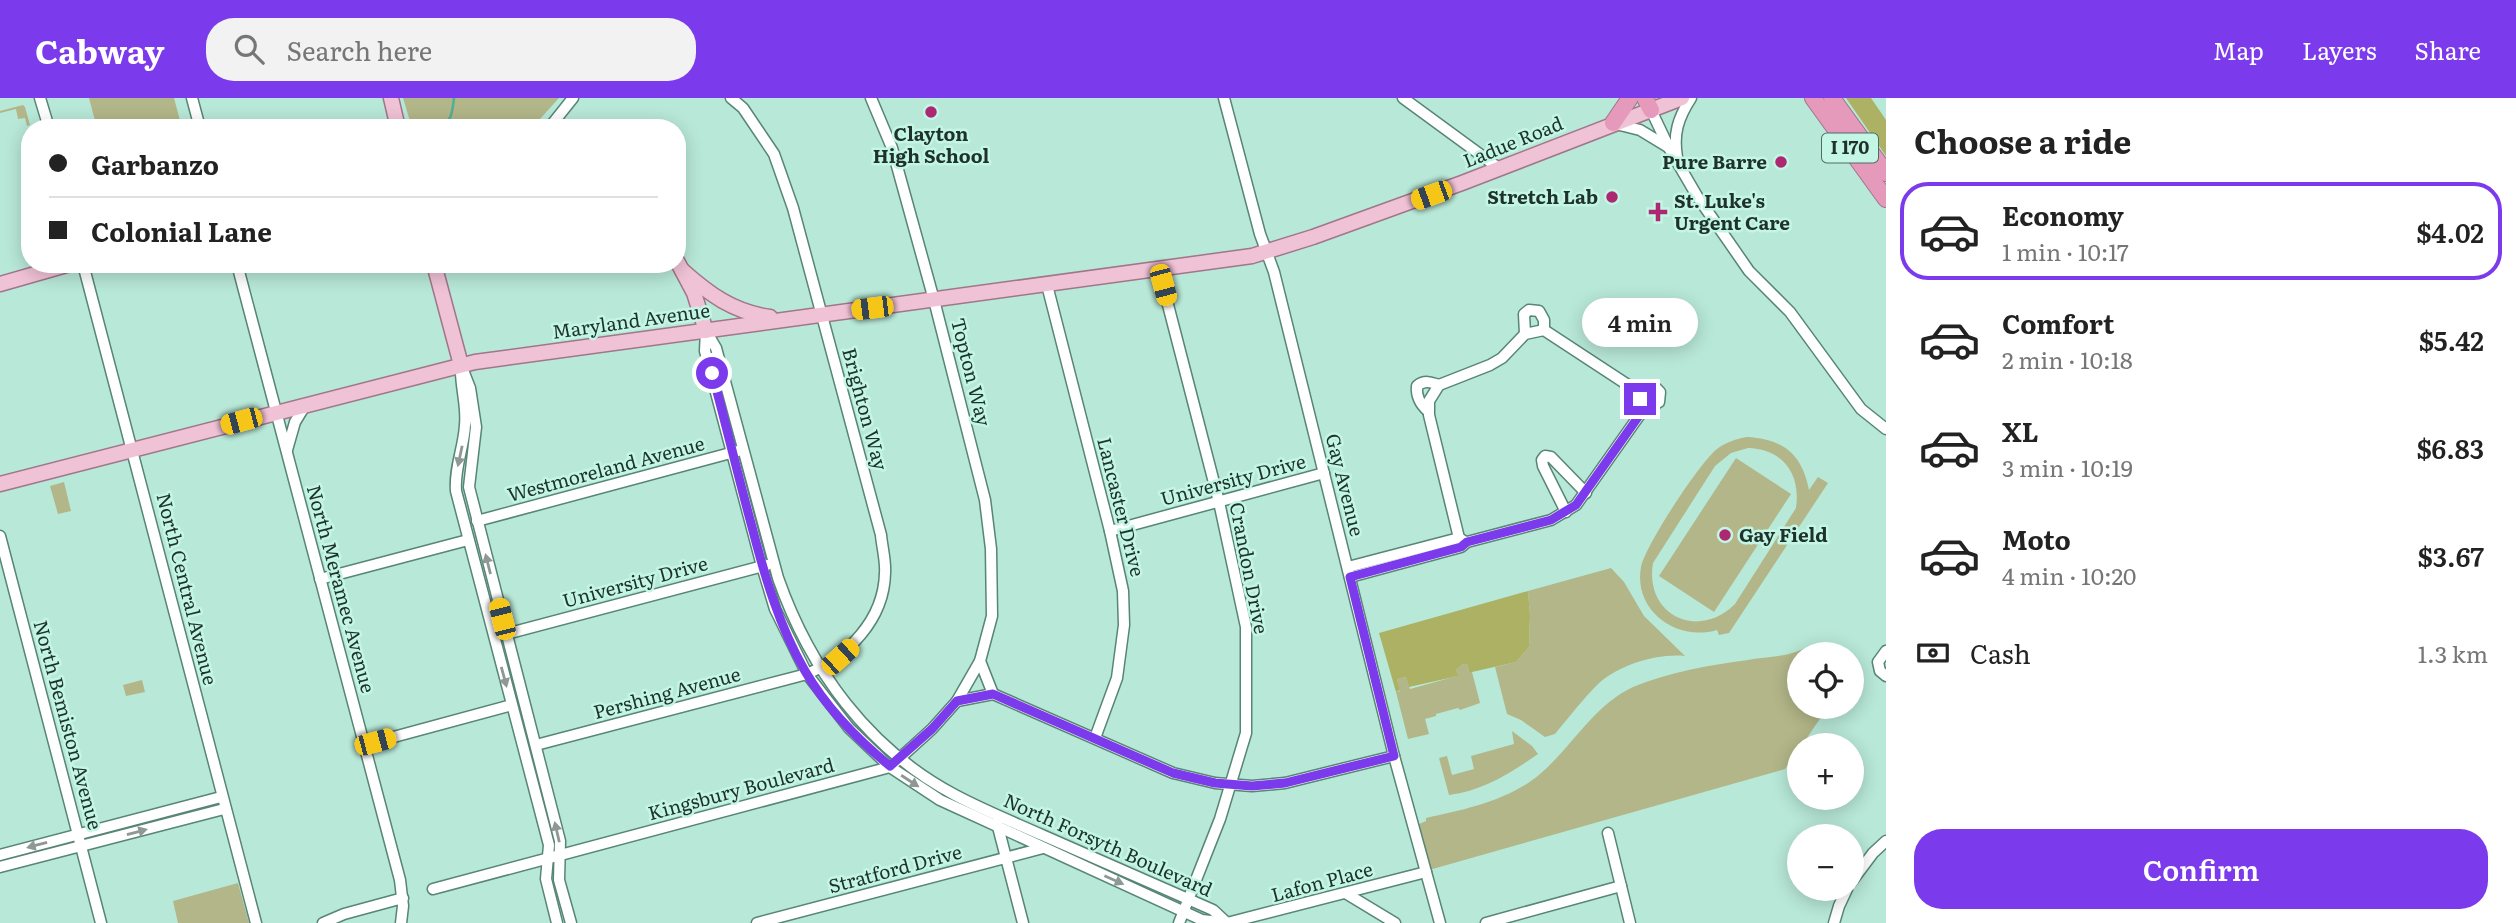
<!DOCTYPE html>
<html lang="en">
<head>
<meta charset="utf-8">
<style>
  body { margin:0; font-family:Literata,serif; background:#f2f2f2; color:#222; height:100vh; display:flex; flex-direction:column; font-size:26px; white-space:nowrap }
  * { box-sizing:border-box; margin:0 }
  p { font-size:23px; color:#767676 }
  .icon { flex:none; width:38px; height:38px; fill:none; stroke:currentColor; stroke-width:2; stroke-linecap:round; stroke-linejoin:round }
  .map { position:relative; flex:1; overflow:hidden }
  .side { display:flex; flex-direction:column; background:#fff; width:630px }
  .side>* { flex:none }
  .guide { position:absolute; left:21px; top:21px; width:665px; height:154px; border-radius:28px; box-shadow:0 4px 18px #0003; display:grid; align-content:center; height:154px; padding:0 28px; background:#fff }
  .buttons { position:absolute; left:1787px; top:544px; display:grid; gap:14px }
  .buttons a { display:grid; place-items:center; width:77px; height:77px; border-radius:50%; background:#fff; box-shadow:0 4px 18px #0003; font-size:35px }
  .end { position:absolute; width:32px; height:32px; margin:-16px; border:9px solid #7c3aed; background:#fff; box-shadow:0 0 0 4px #fff }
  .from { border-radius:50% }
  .bubble { position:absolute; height:49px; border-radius:24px; background:#fff; box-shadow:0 4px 18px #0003; font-size:23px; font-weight:600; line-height:49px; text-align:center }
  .car { position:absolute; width:21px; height:42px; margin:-21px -10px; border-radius:9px; box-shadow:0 0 5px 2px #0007; background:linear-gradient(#f5c518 24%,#345 0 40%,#f5c518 0 76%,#345 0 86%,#f5c518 0) }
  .guide b { display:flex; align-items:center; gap:24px; height:66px; font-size:26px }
  .guide b+b { border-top:2px solid #e0e0e0 }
  .guide i { width:18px; height:18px; background:#222 }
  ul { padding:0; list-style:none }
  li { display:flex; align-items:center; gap:21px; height:98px; margin:0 14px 10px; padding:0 14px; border:4px solid transparent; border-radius:28px }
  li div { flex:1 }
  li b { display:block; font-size:26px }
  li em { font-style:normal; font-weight:600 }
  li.on { border-color:#7c3aed }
  li>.icon { width:63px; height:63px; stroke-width:1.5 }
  h2 { padding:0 28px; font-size:32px; line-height:84px }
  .pay { display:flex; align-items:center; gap:18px; height:77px; padding:0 28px; font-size:26px }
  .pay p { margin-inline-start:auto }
  .action { display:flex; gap:14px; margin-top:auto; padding:14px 28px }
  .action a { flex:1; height:80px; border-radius:28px; background:#7c3aed; color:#fff; font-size:28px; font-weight:600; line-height:80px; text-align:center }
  header { display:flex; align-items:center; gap:42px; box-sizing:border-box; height:98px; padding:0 35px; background:#7c3aed; color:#fff }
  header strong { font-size:33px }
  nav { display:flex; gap:38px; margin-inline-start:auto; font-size:24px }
  .search { width:490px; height:63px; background:#f2f2f2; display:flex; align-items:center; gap:18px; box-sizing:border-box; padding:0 24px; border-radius:28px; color:#767676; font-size:26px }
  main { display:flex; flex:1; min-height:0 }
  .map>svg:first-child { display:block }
</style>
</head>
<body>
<header>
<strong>Cabway</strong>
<div class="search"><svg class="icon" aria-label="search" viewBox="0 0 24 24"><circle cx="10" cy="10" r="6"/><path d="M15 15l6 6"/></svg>Search here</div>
<nav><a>Map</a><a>Layers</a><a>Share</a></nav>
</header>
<main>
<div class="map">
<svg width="1886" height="825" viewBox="0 0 1886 825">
  <rect width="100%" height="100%" fill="#b8e8d8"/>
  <!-- green -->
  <g fill="#b2b688" fill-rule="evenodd">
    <polygon points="89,0 174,0 182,30 97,30"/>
    <polygon points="403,0 559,0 539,22 524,30 412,30"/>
    <polygon points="23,7 25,9 30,27 27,28 25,20 18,21 16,11 0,15 0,13"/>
    <path d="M 1747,339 C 1783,341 1802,356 1809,392 L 1818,379 L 1828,385 L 1729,535 L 1719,537 L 1717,532 C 1677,544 1633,513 1641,469 C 1645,448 1700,364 1717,351 C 1726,344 1736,341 1747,339 ZM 1748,350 C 1783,351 1801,376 1796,410 L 1735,506 C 1698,543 1644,517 1653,465 L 1715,368 L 1731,355 Z"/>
    <polygon points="1736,360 1791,396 1714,514 1659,478"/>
    <polygon points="64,384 71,413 58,416 50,388"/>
    <path d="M 1611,470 L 1624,484 L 1644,518 L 1685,558 C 1657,555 1619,567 1598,586 C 1583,601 1569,619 1555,636 L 1545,639 L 1521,622 L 1507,616 L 1495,569 L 1516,564 L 1529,549 L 1530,517 L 1528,493 Z"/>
    <path d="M 1805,550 L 1815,556 L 1799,556 L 1799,609 L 1828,609 L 1802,647 L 1799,648 L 1799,651 L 1785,671 L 1429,772 L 1417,727 L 1426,723 L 1426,720 C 1464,712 1510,702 1540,676 C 1572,649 1594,607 1633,589 C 1669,574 1710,567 1748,562 C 1769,558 1785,560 1805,550 Z"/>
    <polygon points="1463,566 1467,566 1469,574 1472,574 1480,605 1460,612 1458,610 1436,616 1436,618 1425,621 1429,636 1408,641 1396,594 1400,593 1397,581 1406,579 1410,591 1457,578 1456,572"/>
    <polygon points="142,582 145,594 126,598 123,587"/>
    <path d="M 1512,633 L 1532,648 L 1538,656 C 1511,675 1482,693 1449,697 L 1439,660 L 1447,658 L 1452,677 L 1474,671 L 1471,658 L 1514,646 Z"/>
    <polygon points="207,707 207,710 97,739 96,736"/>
    <polygon points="238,785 249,825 178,825 173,803"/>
  </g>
  <!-- forest -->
  <g fill="#acb164">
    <polygon points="1846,0 1871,0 1886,22 1886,58"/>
    <polygon points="1528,493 1530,517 1529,549 1516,564 1472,574 1469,574 1467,566 1463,566 1456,572 1458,578 1409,589 1406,579 1397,581 1400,592 1396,594 1379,535"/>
  </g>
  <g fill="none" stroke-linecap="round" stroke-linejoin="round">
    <!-- stream -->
    <path stroke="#50b095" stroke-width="2.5" d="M 439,30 C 453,22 452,14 454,0"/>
    <!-- minor casing -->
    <g stroke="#578576" stroke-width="13">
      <g id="minor">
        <polyline points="40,0 49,30"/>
        <polyline points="192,0 200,30"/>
        <polyline points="871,0 892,50 934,202 985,402 991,451 992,518 980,563 993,596"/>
        <polyline points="1224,0 1260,136 1274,174 1394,658 1440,825"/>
        <polyline points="1403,0 1500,71"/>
        <polyline points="1651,12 1669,50 1697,98 1749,173 1790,214 1861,311 1886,331"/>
        <polyline points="1616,26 1640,32 1668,49"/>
        <polyline points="549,30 573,0"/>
        <path d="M 1677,59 C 1673,36 1678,20 1691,0"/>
        <polyline points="83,166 256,825"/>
        <polyline points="237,166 400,782 403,808 401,825"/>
        <polyline points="1159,172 1219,404 1246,529 1246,635 1220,721 1179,825"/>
        <polyline points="1047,187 1110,433 1123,493 1124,527 1117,580 1095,640"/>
        <polyline points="706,233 705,253 762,468 775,511 807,576 849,630 890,669 940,702 1202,822 1228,825"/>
        <path d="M 706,233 L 716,250 L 778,480 C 810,571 868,651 955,697 C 983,712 1013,724 1042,737 C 1099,762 1156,787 1213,812 L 1227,825"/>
        <polyline points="1525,236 1524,216 1529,212 1539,213 1544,222 1544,232"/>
        <polyline points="461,267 470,290 476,329 469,389 560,743 559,782 571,825"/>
        <path d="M 461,273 C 461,291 467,309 465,327 C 464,349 454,370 456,393 L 549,747 L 546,781 L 557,825"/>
        <polyline points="1634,291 1655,289 1660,294 1659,304 1641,315"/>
        <path d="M 1428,313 C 1420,306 1416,299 1417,288 C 1424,282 1431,284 1439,287"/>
        <polyline points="287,352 295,324 306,306"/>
        <polyline points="1566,414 1543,368 1542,362 1545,358 1551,359 1586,395"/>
        <polyline points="477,423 738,353"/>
        <polyline points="1110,433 1324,375"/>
        <polyline points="0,438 101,825"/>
        <polyline points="1348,469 1459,440 1464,443"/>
        <polyline points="1350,479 1461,449 1467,444 1551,422 1576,407 1641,315 1640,301 1634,291 1544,232 1525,236 1502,260 1490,267 1439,287 1429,303 1429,317 1459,440"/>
        <polyline points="320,481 468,442"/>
        <polyline points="506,536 767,467"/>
        <polyline points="1886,553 1878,564 1880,573 1886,578"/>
        <polyline points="957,603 980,563"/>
        <polyline points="364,647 512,607"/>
        <path d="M 536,647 L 807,576 C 848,558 884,522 885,475 C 886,463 882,449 881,437 L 793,110 L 774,56 L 743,10 L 731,0"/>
        <polyline points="997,725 1023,825"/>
        <polyline points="1608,735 1630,825"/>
        <polyline points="0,757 221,699"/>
        <polyline points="0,769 224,711"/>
        <polyline points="1852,783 1873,755 1886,743"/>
        <polyline points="433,791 890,669 932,631 957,603 993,596 1173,675 1215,685 1252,688 1285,685 1394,658"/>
        <polyline points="1347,796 1395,825"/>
        <polyline points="323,825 344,816 403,800"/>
        <polyline points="757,825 1043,750"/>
        <polyline points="1227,825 1426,774"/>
        <polyline points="1486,825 1621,788"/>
        <polyline points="1834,825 1839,808 1847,791"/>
      </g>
    </g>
    <!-- major casing -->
    <g stroke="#a07689" stroke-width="17">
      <g id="major">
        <polyline points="391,0 398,30"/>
        <polyline points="677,163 694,195 706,233"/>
        <polyline points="434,166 461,267"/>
        <path d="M 682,172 C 709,196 733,214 770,219"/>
        <polyline points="0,186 70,166"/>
        <polyline points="0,386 475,264 1252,158 1313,139 1462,85 1682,0"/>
      </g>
    </g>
    <!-- highway casing -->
    <g stroke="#a07689" stroke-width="18">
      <g id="highway">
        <polyline points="1645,0 1651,12"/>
        <polyline points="1813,0 1886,101"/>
        <polyline points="1832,0 1886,75"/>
        <polyline points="1613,25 1630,0"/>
      </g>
    </g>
    <!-- minor -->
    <use href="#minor" stroke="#fff" stroke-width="10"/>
    <!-- major -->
    <use href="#major" stroke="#f0c2d6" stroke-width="14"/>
    <!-- highway -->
    <use href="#highway" stroke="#e69abb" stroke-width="16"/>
  </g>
  <!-- one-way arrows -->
  <defs><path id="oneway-solid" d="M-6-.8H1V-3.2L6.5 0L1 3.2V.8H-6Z" transform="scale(1.75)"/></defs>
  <g fill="#8e9895">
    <use href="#oneway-solid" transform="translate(460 358) rotate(102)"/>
    <use href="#oneway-solid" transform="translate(488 466) rotate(-104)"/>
    <use href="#oneway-solid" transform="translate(504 579) rotate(75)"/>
    <use href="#oneway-solid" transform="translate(910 683) rotate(33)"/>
    <use href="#oneway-solid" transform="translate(137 734) rotate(-15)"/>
    <use href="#oneway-solid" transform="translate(557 734) rotate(-103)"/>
    <use href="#oneway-solid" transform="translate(37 747) rotate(165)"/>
    <use href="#oneway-solid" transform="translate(1114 782) rotate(24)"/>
  </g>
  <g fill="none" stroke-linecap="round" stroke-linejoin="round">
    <!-- route -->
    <path stroke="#7c3aed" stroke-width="9" d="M 712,275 C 726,326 738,378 752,429 C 765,479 779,528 805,573 C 826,609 858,642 890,668 L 932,631 L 957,603 L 993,596 L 1173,675 L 1215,685 L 1252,688 L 1285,685 L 1394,658 L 1350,479 L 1461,449 L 1467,444 L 1551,422 L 1576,407 L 1641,315 L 1640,301"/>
  </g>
  <!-- markers -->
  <g fill="#ac2871" stroke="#c4f6e5" stroke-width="2.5">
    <circle cx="931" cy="14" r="7"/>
    <circle cx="1781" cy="64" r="7"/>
    <circle cx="1612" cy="99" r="7"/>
    <path d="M1654.5 103.5h7v7h7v7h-7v7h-7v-7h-7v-7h7z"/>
    <circle cx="1725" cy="437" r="7"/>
  </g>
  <g text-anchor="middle" stroke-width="5" stroke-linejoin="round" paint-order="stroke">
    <!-- shield labels -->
    <rect fill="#c4f6e5" stroke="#506d63" stroke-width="2" x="1822" y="35.5" width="56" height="29" rx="5"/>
    <g font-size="18" font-weight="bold" fill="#1e322b">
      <text x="1850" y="56">I 170</text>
    </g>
    <!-- poi labels -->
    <g font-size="19" font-weight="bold" fill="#1e322b" stroke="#c4f6e5" text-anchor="end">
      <text x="931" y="43" text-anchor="middle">Clayton<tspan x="931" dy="22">High School</tspan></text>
      <text x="1767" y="71">Pure Barre</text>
      <text x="1598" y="106">Stretch Lab</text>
      <text x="1674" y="110" text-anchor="start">St. Luke's<tspan x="1674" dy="22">Urgent Care</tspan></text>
      <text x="1739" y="444" text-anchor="start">Gay Field</text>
    </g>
    <!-- street labels -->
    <g font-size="19" fill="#1e322b" stroke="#c4f6e5">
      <text transform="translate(1513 44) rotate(-22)" y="7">Ladue Road</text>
      <text transform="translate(631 223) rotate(-8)" y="7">Maryland Avenue</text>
      <text transform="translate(971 274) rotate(76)" y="7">Topton Way</text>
      <text transform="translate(865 311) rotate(75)" y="7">Brighton Way</text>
      <text transform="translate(606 371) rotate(-15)" y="7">Westmoreland Avenue</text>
      <text transform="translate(1233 382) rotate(-15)" y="7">University Drive</text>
      <text transform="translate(1345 387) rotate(76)" y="7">Gay Avenue</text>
      <text transform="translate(1121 409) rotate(76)" y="7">Lancaster Drive</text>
      <text transform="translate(1249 470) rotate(79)" y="7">Crandon Drive</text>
      <text transform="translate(635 484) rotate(-15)" y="7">University Drive</text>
      <text transform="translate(187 491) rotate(76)" y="7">North Central Avenue</text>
      <text transform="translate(341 491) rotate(75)" y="7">North Meramec Avenue</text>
      <text transform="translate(667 595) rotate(-15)" y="7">Pershing Avenue</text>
      <text transform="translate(68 627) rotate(75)" y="7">North Bemiston Avenue</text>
      <text transform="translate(741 691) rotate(-15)" y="7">Kingsbury Boulevard</text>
      <text transform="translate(1108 747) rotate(24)" y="7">North Forsyth Boulevard</text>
      <text transform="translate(895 771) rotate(-15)" y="7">Stratford Drive</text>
      <text transform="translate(1322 784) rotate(-15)" y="7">Lafon Place</text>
    </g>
  </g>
</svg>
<div class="buttons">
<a><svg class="icon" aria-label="locate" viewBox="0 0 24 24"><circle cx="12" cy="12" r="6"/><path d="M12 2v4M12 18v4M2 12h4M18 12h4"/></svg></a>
<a>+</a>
<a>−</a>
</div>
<i class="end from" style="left:712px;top:275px"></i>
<i class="end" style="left:1640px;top:301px"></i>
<div class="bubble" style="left:1582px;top:200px;width:116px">4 min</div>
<i class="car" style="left:1431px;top:97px;rotate:250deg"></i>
<i class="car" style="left:1163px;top:187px;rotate:165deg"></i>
<i class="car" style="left:872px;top:210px;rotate:263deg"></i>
<i class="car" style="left:241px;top:323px;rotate:255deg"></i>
<i class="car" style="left:502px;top:521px;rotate:346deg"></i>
<i class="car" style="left:840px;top:559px;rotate:48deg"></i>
<i class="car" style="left:375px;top:644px;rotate:75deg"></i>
<div class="guide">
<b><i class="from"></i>Garbanzo</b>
<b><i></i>Colonial Lane</b>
</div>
</div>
<section class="side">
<h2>Choose a ride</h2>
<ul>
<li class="on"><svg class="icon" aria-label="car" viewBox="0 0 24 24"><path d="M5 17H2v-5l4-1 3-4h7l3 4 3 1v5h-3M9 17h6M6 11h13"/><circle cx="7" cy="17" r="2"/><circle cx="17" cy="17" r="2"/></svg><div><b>Economy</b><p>1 min · 10:17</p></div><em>$4.02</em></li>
<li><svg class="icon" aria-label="car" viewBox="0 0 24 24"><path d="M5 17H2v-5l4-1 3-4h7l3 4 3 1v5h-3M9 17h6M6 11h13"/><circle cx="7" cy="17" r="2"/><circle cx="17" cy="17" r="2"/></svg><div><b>Comfort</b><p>2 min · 10:18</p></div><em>$5.42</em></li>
<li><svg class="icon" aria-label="car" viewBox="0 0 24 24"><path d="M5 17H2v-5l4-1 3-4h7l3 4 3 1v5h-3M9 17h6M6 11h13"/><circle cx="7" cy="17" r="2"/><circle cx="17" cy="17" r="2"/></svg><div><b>XL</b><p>3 min · 10:19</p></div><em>$6.83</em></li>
<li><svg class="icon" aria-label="car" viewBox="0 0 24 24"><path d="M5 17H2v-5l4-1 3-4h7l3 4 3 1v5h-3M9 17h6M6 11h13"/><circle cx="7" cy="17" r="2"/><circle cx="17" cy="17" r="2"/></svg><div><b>Moto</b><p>4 min · 10:20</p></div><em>$3.67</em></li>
</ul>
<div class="pay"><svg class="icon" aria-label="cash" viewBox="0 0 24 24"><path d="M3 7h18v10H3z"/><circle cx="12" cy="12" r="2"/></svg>Cash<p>1.3 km</p></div>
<div class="action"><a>Confirm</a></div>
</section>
</main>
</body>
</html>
